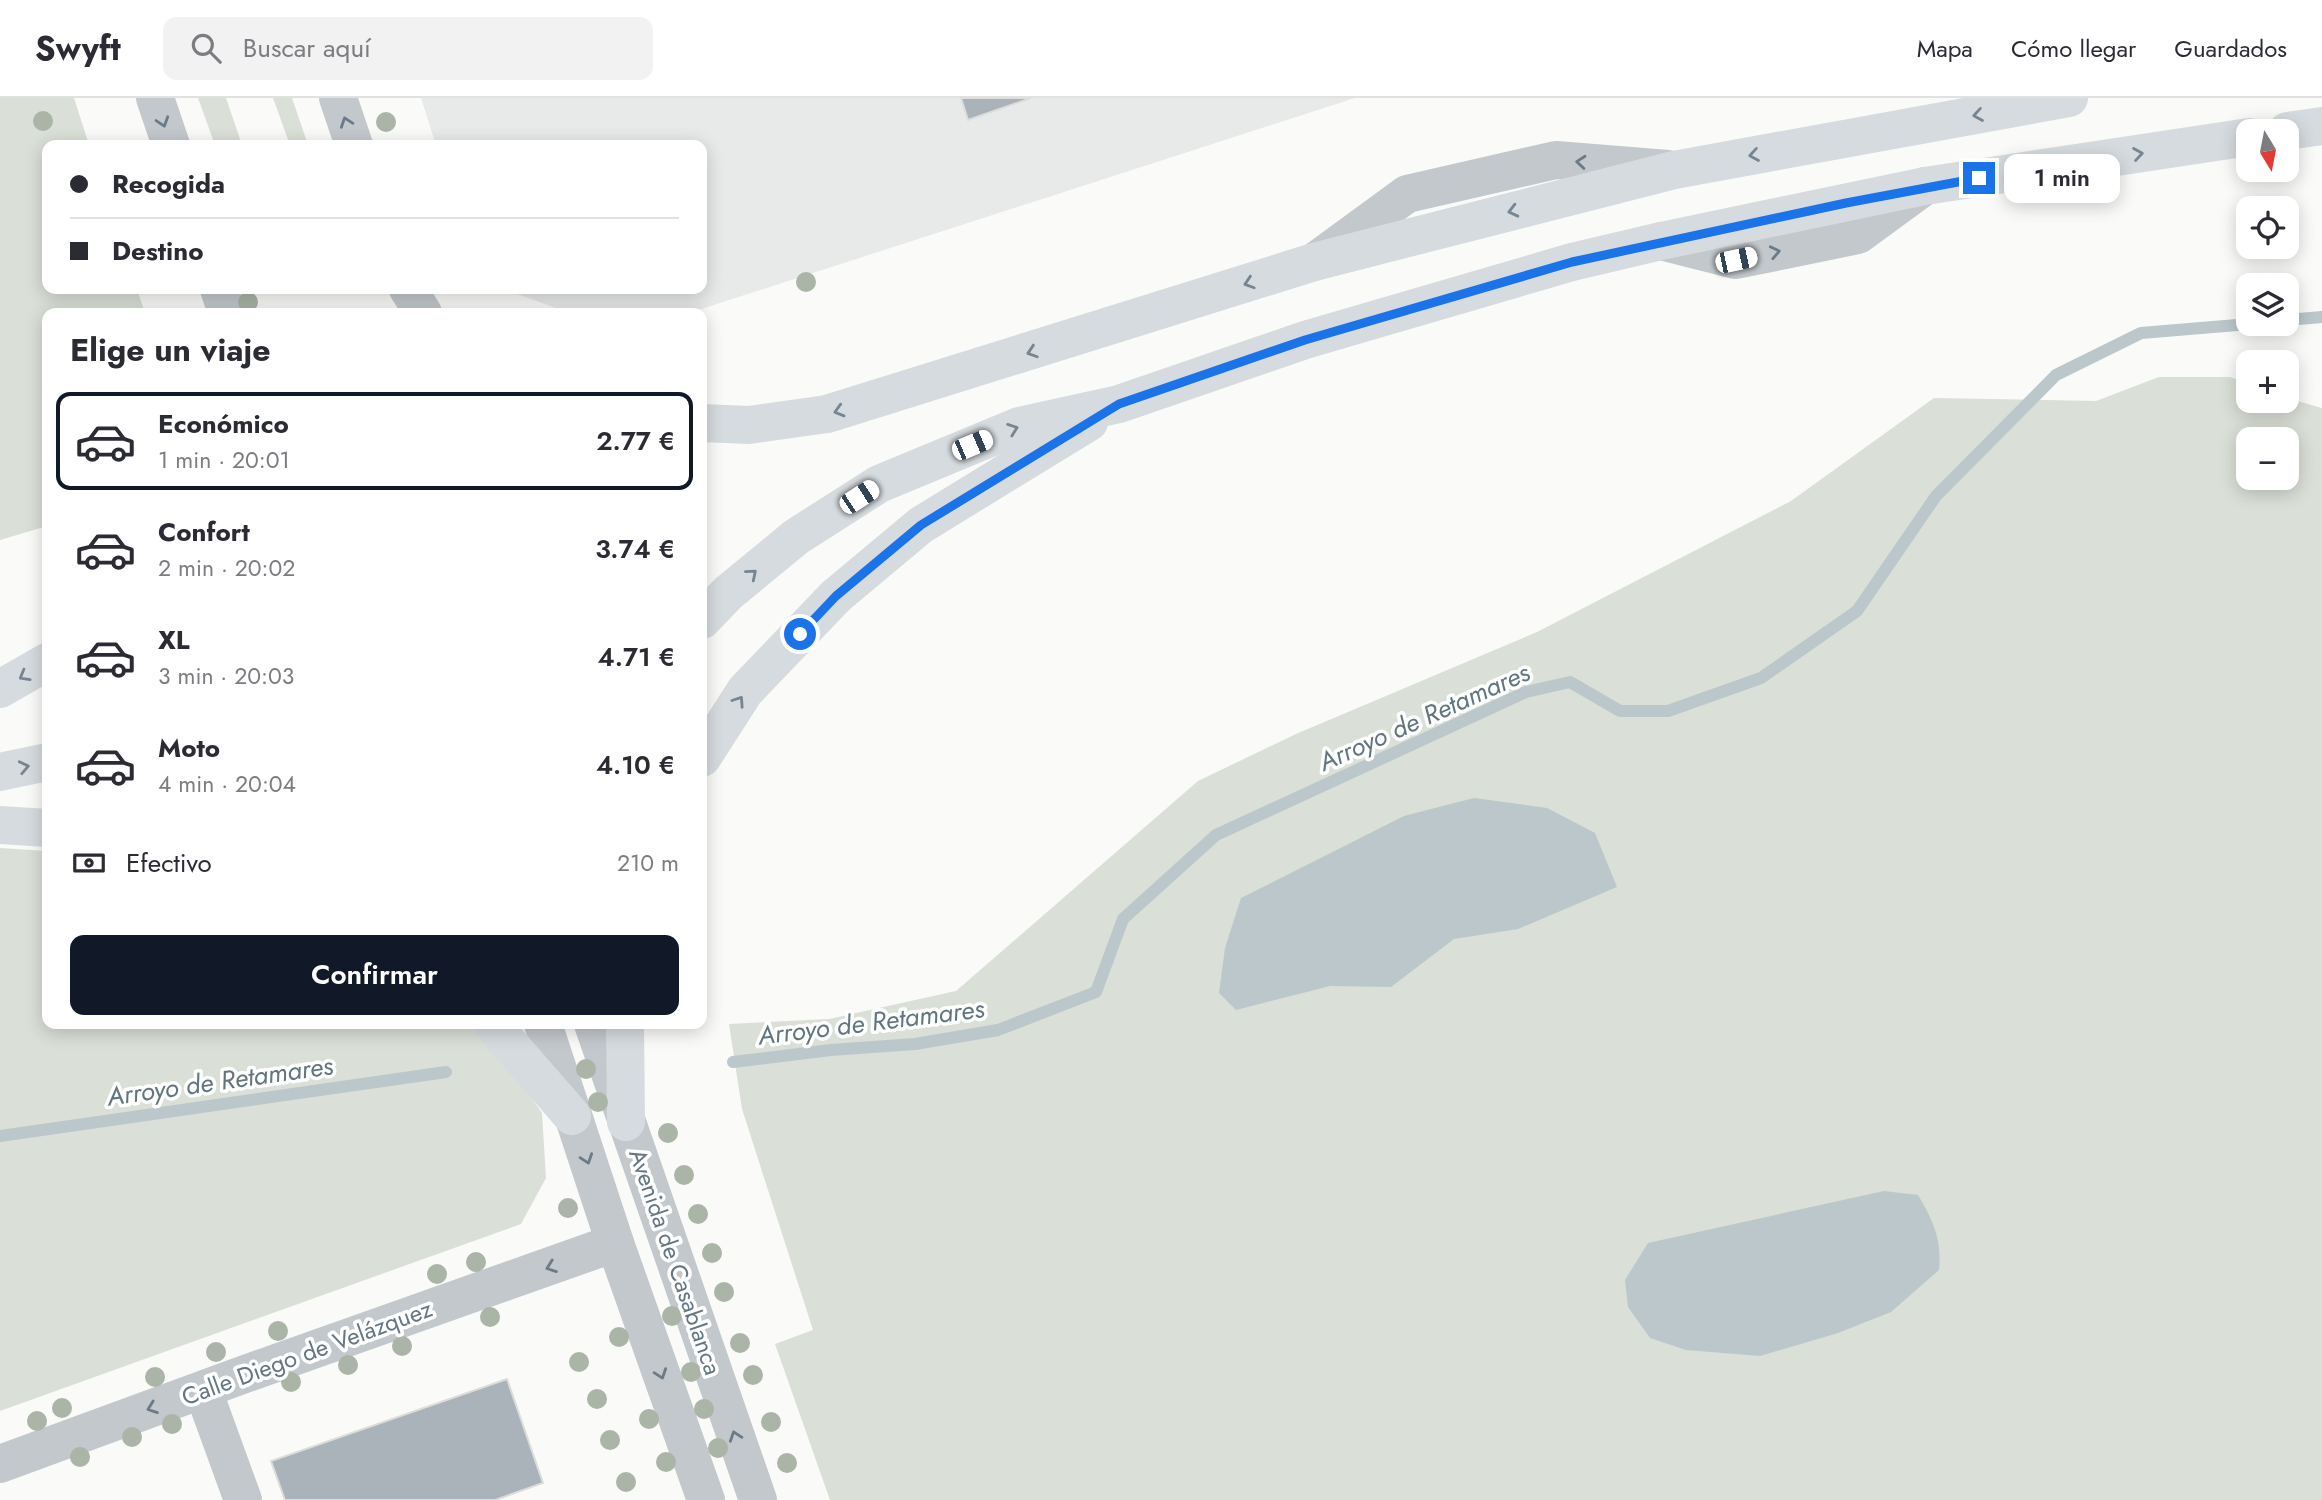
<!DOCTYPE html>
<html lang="es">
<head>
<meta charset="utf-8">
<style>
  body { margin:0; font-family:Jost,sans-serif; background:#f2f2f3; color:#2b2b33; height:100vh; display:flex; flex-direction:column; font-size:26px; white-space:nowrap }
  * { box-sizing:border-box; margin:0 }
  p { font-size:23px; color:#7c7c81 }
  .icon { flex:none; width:38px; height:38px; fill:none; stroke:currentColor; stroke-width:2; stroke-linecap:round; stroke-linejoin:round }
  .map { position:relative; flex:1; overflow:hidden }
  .side { position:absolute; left:42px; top:210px; width:665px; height:721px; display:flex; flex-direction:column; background:#fff; border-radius:14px; box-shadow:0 4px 18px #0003 }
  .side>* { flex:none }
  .banner { position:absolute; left:42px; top:42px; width:665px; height:154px; border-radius:14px; box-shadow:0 4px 18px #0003; display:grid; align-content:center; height:154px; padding:0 28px; background:#fff }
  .needle { width:46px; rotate:170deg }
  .fabs { position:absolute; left:2236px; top:21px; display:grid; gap:14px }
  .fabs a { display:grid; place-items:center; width:63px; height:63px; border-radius:14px; background:#fff; box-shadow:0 4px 18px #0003; font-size:35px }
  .end { position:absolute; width:32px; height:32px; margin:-16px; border:9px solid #1a73e8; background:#fff; box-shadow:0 0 0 4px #fff }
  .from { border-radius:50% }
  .bubble { position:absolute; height:49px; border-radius:14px; background:#fff; box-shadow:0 4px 18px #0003; font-size:23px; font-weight:600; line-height:49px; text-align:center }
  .car { position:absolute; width:21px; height:42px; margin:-21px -10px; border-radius:9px; box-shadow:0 0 5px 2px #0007; background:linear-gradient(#fff 24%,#345 0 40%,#fff 0 76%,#345 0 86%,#fff 0) }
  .banner b { display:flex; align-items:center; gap:24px; height:66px; font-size:26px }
  .banner b+b { border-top:2px solid #e1e1e2 }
  .banner i { width:18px; height:18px; background:#2b2b33 }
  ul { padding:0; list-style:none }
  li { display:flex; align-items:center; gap:21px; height:98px; margin:0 14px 10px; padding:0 14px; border:4px solid transparent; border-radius:14px }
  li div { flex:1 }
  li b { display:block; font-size:26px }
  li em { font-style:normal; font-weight:600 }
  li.current { border-color:#111827 }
  li>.icon { width:63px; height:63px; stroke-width:1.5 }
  h2 { padding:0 28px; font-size:32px; line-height:84px }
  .pay { display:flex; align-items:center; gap:18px; height:77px; padding:0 28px; font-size:26px }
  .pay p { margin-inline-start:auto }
  .action { display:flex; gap:14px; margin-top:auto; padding:14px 28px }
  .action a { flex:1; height:80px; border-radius:14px; background:#111827; color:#fff; font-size:28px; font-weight:600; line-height:80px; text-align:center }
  header { display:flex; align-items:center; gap:42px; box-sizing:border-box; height:98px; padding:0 35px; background:#fff; border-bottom:2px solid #e1e1e2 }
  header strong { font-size:33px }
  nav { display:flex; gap:38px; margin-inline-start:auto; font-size:24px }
  .search { width:490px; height:63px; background:#f2f2f3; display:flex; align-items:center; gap:18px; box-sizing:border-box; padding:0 24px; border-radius:14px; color:#7c7c81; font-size:26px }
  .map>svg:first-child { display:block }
</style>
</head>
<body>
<header>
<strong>Swyft</strong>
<div class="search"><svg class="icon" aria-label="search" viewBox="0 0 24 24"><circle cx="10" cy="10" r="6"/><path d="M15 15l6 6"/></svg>Buscar aquí</div>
<nav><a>Mapa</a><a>Cómo llegar</a><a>Guardados</a></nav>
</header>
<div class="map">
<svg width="2322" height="1402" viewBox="0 0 2322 1402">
  <rect width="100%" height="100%" fill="#fafaf8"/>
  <!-- built -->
  <polygon fill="#e8e9e9" points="421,0 1355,0 689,215 570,215 503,191 702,191 702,47 436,47"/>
  <!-- green -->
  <g fill="#dadfd7" fill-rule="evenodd">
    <polygon points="0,0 74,0 89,47 47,47 47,191 137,191 145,215 47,215 47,428 0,442"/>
    <polygon points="198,0 226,0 242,47 215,47"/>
    <polygon points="273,0 292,0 308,47 290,47"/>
    <path d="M 2159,279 L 2230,279 L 2249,286 L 2249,303 L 2287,303 L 2287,300 L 2322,310 L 2322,1402 L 830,1402 L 775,1246 L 813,1232 L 742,1011 L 729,926 L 829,921 L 956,893 L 1198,683 L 1296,636 L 1537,534 L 1791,403 L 1934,300 L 2096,303 ZM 2249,341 L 2287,341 L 2287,380 L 2249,380 Z"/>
    <polygon points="0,750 47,753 47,926 468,926 504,960 542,1015 546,1080 521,1126 0,1313"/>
  </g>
  <!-- water -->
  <g fill="#bbc7cb">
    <polygon points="1474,700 1547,710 1595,735 1617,789 1518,831 1454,841 1391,889 1330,888 1236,912 1219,895 1225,850 1241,800 1404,718"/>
    <path d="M 1884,1093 L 1918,1097 C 1933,1122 1942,1142 1939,1172 L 1891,1214 L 1838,1235 L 1760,1258 L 1686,1252 L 1650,1240 L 1628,1209 L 1625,1182 L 1648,1145 Z"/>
  </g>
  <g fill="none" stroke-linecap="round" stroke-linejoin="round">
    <!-- stream -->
    <g stroke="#bbc7cb" stroke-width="12">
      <polyline points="2287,222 2322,219"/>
      <polyline points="733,964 831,952 915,946 998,932 1096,894 1123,821 1216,737 1526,594 1570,584 1620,613 1668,613 1761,580 1857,513 1936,398 2056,277 2141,235 2249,226"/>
      <polyline points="0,1038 446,974"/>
    </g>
  </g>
  <!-- building -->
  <g fill="#aab3b9" stroke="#dcdcda" stroke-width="2">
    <polygon points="961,0 1031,0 968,22"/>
    <polygon points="507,1281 543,1385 495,1402 285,1402 271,1363"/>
  </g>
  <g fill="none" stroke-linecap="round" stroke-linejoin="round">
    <!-- minor -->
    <g stroke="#c3c8cc" stroke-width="38">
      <polyline points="155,0 171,47"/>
      <polyline points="338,0 354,47"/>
      <polyline points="1661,143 1736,162 1810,147 1858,137 1925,88"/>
      <polyline points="1314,164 1407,96 1556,62 1668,71"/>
      <polyline points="219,191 227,215"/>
      <polyline points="408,191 423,215"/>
      <polyline points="543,926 615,1145 706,1402"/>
      <polyline points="593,926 758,1402"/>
      <polyline points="203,1292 243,1402"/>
      <polyline points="0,1366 245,1276 615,1145"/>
    </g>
    <!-- highway -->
    <g stroke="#d6dbdf" stroke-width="38">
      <polyline points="2287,33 2322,28"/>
      <polyline points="702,325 749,327 827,316 1314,164 1674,72 2069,0"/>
      <polyline points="702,522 728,495 796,439 879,386 1019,328 1119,306 1305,242 1572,164 1661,143 1925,88 2249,39"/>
      <polyline points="0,591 47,564"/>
      <polyline points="702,660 745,593 836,498 921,427 1089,324"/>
      <polyline points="0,674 47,664"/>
      <polyline points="0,727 47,730"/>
      <polyline points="492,926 572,1018"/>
      <polyline points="625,926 626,1024"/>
    </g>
  </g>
  <!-- trees -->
  <g fill="#aab4a7">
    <circle cx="43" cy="23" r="10"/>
    <circle cx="386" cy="24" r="10"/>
    <circle cx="806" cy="184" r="10"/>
    <circle cx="248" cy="204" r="10"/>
    <circle cx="586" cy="971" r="10"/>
    <circle cx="598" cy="1004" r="10"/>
    <circle cx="668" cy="1035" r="10"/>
    <circle cx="684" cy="1077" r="10"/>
    <circle cx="568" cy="1110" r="10"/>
    <circle cx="698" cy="1116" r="10"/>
    <circle cx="712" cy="1155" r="10"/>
    <circle cx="476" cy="1164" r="10"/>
    <circle cx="437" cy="1176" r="10"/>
    <circle cx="724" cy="1194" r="10"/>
    <circle cx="672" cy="1218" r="10"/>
    <circle cx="490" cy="1219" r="10"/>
    <circle cx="278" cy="1233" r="10"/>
    <circle cx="619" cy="1239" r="10"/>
    <circle cx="740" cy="1245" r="10"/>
    <circle cx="402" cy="1248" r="10"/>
    <circle cx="216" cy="1254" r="10"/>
    <circle cx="579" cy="1264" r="10"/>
    <circle cx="348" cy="1267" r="10"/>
    <circle cx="691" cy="1274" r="10"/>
    <circle cx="753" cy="1277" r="10"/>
    <circle cx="155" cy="1279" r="10"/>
    <circle cx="291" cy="1284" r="10"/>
    <circle cx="597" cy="1301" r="10"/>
    <circle cx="62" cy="1310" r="10"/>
    <circle cx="704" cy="1311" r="10"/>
    <circle cx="649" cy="1321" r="10"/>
    <circle cx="37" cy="1323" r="10"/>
    <circle cx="771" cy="1324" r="10"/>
    <circle cx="172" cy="1326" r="10"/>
    <circle cx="132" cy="1339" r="10"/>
    <circle cx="610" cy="1342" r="10"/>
    <circle cx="718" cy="1350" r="10"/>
    <circle cx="80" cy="1359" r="10"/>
    <circle cx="666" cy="1364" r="10"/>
    <circle cx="787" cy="1365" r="10"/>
    <circle cx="626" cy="1384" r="10"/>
  </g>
  <!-- one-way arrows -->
  <defs><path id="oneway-chevron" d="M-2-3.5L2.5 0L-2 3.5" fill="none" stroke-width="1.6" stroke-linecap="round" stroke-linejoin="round" transform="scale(1.75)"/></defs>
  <g stroke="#768591">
    <use href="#oneway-chevron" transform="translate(1978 17) rotate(170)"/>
    <use href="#oneway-chevron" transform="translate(2138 56) rotate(-9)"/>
    <use href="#oneway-chevron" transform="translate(1754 57) rotate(170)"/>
    <use href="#oneway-chevron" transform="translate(1513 113) rotate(166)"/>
    <use href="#oneway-chevron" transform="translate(1249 185) rotate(162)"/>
    <use href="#oneway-chevron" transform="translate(1032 254) rotate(162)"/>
    <use href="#oneway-chevron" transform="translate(839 313) rotate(164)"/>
    <use href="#oneway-chevron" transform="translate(1013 331) rotate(-20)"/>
    <use href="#oneway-chevron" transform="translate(752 476) rotate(-40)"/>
    <use href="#oneway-chevron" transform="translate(24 578) rotate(150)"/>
    <use href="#oneway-chevron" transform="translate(739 603) rotate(-56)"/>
    <use href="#oneway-chevron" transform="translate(24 669) rotate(-12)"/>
  </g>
  <g stroke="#6a7a87">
    <use href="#oneway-chevron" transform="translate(163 24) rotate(72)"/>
    <use href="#oneway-chevron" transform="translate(346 24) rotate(-109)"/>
    <use href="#oneway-chevron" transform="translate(1581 64) rotate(-175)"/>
    <use href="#oneway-chevron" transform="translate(1775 154) rotate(-12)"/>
    <use href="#oneway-chevron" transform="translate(587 1061) rotate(71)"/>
    <use href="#oneway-chevron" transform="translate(551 1169) rotate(160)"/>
    <use href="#oneway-chevron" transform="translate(661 1276) rotate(71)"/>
    <use href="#oneway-chevron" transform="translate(152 1310) rotate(160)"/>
    <use href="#oneway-chevron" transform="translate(735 1338) rotate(-109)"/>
  </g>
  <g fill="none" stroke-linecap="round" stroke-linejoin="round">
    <!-- route -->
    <polyline stroke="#1a73e8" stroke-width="9" points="800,536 836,498 921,427 1119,306 1305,242 1572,164 1846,105 1979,80"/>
  </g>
  <g text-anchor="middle" stroke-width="7" stroke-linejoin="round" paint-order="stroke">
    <!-- street labels -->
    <g font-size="24" fill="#657683" stroke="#fff">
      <text transform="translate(675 1164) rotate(71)" y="8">Avenida de Casablanca</text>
      <text transform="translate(307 1255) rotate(-20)" y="8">Calle Diego de Velázquez</text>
    </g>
    <!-- water labels -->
    <g font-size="26" font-style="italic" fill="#60757c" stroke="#fff">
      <text transform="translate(1424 619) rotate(-24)" y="9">Arroyo de Retamares</text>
      <text transform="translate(871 924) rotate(-7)" y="9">Arroyo de Retamares</text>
      <text transform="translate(220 983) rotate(-8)" y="9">Arroyo de Retamares</text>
    </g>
  </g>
</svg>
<div class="fabs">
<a><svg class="needle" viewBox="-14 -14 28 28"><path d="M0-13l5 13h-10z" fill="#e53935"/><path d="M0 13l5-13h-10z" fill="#7c7c81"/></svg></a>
<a><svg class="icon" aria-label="locate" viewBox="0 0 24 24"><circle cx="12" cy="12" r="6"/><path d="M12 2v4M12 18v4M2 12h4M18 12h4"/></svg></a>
<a><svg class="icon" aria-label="layers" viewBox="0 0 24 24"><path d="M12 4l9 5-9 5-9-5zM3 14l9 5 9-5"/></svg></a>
<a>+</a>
<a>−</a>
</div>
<i class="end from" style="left:800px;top:536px"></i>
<i class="end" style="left:1979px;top:80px"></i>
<div class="bubble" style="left:2004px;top:56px;width:116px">1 min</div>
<i class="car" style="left:1736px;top:162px;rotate:78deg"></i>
<i class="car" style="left:972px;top:347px;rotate:67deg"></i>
<i class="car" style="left:859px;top:399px;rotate:57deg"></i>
<div class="banner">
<b><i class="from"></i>Recogida</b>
<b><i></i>Destino</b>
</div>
<section class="side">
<h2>Elige un viaje</h2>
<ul>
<li class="current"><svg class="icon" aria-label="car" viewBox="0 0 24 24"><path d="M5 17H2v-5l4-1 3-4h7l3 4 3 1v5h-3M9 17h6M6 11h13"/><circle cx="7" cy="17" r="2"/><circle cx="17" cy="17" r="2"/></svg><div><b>Económico</b><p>1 min · 20:01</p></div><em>2.77 €</em></li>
<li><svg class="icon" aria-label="car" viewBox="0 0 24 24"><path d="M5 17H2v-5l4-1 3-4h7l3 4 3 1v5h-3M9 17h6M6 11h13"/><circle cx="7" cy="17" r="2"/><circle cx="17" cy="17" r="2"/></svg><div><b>Confort</b><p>2 min · 20:02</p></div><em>3.74 €</em></li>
<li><svg class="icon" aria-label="car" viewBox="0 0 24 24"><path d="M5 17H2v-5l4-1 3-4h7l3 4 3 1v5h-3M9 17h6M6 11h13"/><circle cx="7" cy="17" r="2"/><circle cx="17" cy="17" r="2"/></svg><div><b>XL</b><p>3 min · 20:03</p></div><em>4.71 €</em></li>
<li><svg class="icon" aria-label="car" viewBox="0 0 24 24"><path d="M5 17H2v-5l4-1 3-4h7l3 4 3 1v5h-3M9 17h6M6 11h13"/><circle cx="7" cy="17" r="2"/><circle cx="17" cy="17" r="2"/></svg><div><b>Moto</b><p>4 min · 20:04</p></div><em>4.10 €</em></li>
</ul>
<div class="pay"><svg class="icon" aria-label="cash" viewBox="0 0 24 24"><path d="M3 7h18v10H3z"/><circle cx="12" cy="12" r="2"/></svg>Efectivo<p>210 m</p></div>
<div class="action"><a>Confirmar</a></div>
</section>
</div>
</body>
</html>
